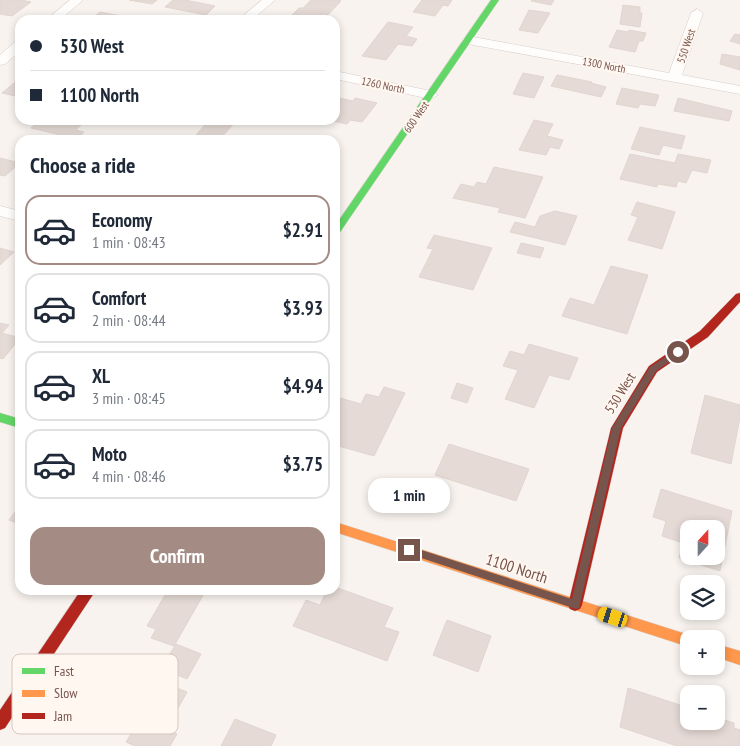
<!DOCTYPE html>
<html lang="en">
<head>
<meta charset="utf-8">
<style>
  body { margin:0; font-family:"PT Sans Narrow",sans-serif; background:#f2f2f3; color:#1f2937; height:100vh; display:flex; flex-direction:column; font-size:19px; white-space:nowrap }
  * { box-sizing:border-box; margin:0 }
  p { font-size:16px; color:#747a83 }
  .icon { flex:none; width:28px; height:28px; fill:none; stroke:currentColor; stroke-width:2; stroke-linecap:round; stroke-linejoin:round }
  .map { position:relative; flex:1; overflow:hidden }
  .side { position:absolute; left:15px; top:135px; width:325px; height:460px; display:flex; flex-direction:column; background:#fff; border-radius:15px; box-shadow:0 2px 8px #0003 }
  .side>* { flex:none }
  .hud { position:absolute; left:15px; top:15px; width:325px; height:110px; border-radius:15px; box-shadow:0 2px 8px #0003; display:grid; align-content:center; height:110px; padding:0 15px; background:#fff }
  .needle { width:32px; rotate:21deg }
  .controls { position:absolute; left:680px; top:520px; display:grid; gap:10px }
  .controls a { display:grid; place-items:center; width:45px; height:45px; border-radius:10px; background:#fff; box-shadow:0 2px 8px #0003; font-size:25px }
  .end { position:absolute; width:22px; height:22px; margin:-11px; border:6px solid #77554d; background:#fff; box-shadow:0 0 0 2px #fff }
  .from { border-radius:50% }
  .bubble { position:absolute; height:35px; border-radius:15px; background:#fff; box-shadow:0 2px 8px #0003; font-size:16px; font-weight:700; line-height:35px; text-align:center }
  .car { position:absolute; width:15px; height:30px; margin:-15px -8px; border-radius:6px; box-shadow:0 0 4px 1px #0007; background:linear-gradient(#f5c518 24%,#345 0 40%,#f5c518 0 76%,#345 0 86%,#f5c518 0) }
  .hud b { display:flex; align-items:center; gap:18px; height:48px; font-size:19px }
  .hud b+b { border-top:1px solid #e0e1e3 }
  .hud i { width:12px; height:12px; background:#1f2937 }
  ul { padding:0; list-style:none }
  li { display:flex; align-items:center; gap:15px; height:70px; margin:0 10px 8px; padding:0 5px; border:2px solid #e0e1e3; border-radius:15px }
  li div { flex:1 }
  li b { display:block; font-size:19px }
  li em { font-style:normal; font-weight:700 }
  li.active { border-color:#a48c85 }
  li>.icon { width:45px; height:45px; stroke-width:1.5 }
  h2 { padding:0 15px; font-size:22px; line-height:60px }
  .action { display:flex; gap:10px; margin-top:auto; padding:10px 15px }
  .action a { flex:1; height:58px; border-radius:15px; background:#a48c85; color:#fff; font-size:20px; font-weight:700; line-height:58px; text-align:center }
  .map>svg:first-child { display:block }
</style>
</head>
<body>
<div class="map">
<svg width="740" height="746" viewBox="0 0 740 746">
  <rect width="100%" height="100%" fill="#f8f3ee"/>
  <!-- building -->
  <g fill="#e5dad5" stroke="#e1d5d0" fill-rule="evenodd">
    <polygon points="2,0 21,0 31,2 12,16 0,14 0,1"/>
    <polygon points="129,0 157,0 152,4"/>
    <polygon points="173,0 185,0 215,6 206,15 165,7"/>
    <polygon points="311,0 336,0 341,1 323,20 292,15 299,8 303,8"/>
    <polygon points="422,0 452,0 448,6 443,5 435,16 413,12"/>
    <polygon points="532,0 554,0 551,5 531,1"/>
    <polygon points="623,5 640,7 640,13 642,13 640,27 620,24"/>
    <polygon points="529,10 550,13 538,33 519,30"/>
    <polygon points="100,12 126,17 122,20 91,19"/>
    <polygon points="388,22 413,27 406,36 417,39 412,46 398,44 386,60 362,56"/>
    <polygon points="617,30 628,32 629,30 646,33 643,41 639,41 635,52 609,47"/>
    <polygon points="735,34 740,35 740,44 730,41"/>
    <polygon points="722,54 740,57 740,70 720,64"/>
    <polygon points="523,73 544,77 534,98 513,94"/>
    <polygon points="557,75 592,82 591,83 606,87 601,97 551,86"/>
    <polygon points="20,78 20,97 2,93"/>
    <polygon points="622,88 659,95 655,106 640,104 638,108 616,104"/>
    <polygon points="335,97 353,101 355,98 377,103 362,122 350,120 347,124 328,120 335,120"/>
    <polygon points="678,98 732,111 729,121 674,111"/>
    <polygon points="40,120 68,120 66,121 81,125 76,130 84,132 77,139 31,128"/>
    <polygon points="209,120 237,120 219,140 196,135"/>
    <polygon points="534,120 553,124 547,136 563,140 559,149 550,147 546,155 519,150"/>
    <polygon points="640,127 685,136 681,149 663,145 659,155 631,149"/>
    <polygon points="630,154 675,163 678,154 711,160 707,173 692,170 686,183 678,181 676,187 658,184 657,187 620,179"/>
    <polygon points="0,158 20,163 5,176 0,175"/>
    <polygon points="494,167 543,177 525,218 498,212 500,208 453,198 461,184 474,187 477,182 486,184"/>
    <polygon points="637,202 675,212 662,249 628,240 638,217 631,215"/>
    <polygon points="555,211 577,216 565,245 510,232 515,222 535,227 540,216"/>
    <polygon points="434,235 492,248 473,290 419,277 433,249 427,248"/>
    <polygon points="521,243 544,248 540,258 517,253"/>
    <polygon points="0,248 14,252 0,265"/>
    <polygon points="611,266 648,275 627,334 562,316 570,298 594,305"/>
    <polygon points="0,323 9,325 2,333 20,338 3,359 0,358"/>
    <polygon points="529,344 578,358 569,380 549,375 534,408 505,399 518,370 503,366 510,351 524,355"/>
    <polygon points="457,383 473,388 467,403 451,398"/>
    <polygon points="384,387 405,393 374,456 335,445 335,407 340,398 361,404 366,394 379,397"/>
    <polygon points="705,395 740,405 740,417 731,464 691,453"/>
    <polygon points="449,444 529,469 516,501 435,475"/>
    <path d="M 661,489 L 732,511 L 720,571 L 679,558 L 683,543 L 662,536 L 666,521 L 653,517 ZM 689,529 L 716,529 L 716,556 L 689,556 Z"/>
    <polygon points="20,505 20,524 9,520"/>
    <polygon points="335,587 393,608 384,627 399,632 387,661 293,626 306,600 320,605 327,590 335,590"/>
    <polygon points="168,590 206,590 174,646 151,638 156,629 147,626"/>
    <polygon points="447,620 491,636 478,672 433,655"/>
    <polygon points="176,644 201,654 187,679 161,668"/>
    <polygon points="120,666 187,692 172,719 142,707 127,733 102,722 112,707 97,702"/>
    <polygon points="628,688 689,708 689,721 716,721 716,717 734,723 734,728 740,730 740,746 677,746 620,727"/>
    <polygon points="140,719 177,734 170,746 135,746 126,742"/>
    <polygon points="235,719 276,735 271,746 221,746"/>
  </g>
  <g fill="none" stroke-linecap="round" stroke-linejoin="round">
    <!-- street casing -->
    <g stroke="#d7ceca" stroke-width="1">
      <g id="street">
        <polygon points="70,0 83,0 60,20 46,20"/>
        <polygon points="262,0 275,0 252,20 238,20"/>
        <polygon points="697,9 703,13 682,75 740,86 740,94 468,44 462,40 468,36 669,73 691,13"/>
        <polygon points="20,41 20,51 5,64 0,65 0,55 15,42"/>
        <polygon points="335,71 431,91 438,95 431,99 335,79"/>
        <path d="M 143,120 L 157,120 L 158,121 L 156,124 C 150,125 147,125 143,120 Z"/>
        <polygon points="0,206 20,211 20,221 0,216"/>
      </g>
    </g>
    <!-- fast casing -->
    <g stroke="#d9d0cc" stroke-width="1">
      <g id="fast">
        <polygon points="491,0 499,0 338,235 335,236 335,226"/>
        <polygon points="0,413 20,419 20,428 0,422"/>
      </g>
    </g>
    <!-- slow casing -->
    <g stroke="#d9d0cc" stroke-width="1">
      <g id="slow">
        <polygon points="335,522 689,635 695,639 689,639 689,647 335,532"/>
        <polygon points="716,644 740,651 740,665 716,657"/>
      </g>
    </g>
    <!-- jam casing -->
    <g stroke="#d9d0cc" stroke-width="1">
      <g id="jam">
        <polygon points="740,293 740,302 708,337 657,372 623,428 582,605 580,609 575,611 570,609 568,605 611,428 649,366 700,331 736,294"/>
        <polygon points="81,590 96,590 5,728 0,730 0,710"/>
      </g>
    </g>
    <!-- street -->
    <use href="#street" fill="#fefdfc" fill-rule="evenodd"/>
    <!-- fast -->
    <use href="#fast" fill="#63d668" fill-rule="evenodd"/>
    <!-- slow -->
    <use href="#slow" fill="#ff974d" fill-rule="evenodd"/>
    <!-- jam -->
    <use href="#jam" fill="#b3261e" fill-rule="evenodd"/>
  </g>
  <!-- route -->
  <polygon fill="#77554d" points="678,349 681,350 681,354 656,371 621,428 579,608 576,609 406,553 406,548 409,546 572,599 612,428 650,367"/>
  <g text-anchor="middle" stroke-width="4" stroke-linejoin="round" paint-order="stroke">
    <!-- far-street labels -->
    <g font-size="11" fill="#77554d" stroke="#fff7f0">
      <text transform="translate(686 46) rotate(-71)" y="4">550 West</text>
      <text transform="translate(604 65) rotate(11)" y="4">1300 North</text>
      <text transform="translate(383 85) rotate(12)" y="4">1260 North</text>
      <text transform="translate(416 117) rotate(-55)" y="4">600 West</text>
    </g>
    <!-- street labels -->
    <g font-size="14" fill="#77554d" stroke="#fff7f0">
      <text transform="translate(620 393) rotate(-58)" y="5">530 West</text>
    </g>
    <!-- near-street labels -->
    <g font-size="16" fill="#77554d" stroke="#fff7f0">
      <text transform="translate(517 568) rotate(18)" y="6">1100 North</text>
    </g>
  </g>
  <!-- legend -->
  <rect x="12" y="654" width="166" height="80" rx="8" fill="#fff7f0" stroke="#d6c6bf" stroke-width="1"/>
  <rect x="22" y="668" width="23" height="6" fill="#63d668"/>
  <rect x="22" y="690" width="23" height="7" fill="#ff974d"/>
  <rect x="22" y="713" width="23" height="6" fill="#b3261e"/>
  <g font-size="14" fill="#77554d">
    <text x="54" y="676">Fast</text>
    <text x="54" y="698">Slow</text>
    <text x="54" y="721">Jam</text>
  </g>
</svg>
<div class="controls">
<a><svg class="needle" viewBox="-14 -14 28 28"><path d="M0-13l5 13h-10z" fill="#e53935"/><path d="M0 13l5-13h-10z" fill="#747a83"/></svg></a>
<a><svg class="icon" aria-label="layers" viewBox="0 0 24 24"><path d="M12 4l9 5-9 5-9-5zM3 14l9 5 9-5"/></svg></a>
<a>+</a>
<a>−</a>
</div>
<i class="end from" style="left:678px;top:352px"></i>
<i class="end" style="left:409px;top:550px"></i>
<div class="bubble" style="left:368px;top:478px;width:82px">1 min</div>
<i class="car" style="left:613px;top:617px;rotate:288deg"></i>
<div class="hud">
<b><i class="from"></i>530 West</b>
<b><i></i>1100 North</b>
</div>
<section class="side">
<h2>Choose a ride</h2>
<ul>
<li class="active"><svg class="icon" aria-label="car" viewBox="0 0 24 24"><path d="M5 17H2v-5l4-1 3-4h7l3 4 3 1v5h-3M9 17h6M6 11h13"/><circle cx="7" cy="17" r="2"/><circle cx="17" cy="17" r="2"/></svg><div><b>Economy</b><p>1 min · 08:43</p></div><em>$2.91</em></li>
<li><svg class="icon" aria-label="car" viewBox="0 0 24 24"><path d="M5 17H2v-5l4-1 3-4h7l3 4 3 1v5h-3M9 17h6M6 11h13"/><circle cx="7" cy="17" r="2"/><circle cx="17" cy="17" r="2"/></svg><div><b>Comfort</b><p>2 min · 08:44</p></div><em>$3.93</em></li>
<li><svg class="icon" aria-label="car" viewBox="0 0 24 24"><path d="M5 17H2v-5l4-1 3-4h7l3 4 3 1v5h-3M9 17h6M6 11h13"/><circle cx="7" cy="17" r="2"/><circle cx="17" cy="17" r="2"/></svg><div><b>XL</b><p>3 min · 08:45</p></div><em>$4.94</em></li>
<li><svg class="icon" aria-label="car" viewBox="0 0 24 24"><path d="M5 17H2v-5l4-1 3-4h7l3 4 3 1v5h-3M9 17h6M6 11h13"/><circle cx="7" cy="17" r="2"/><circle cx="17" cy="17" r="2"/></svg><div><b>Moto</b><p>4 min · 08:46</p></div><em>$3.75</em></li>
</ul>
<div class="action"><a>Confirm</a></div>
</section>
</div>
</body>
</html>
